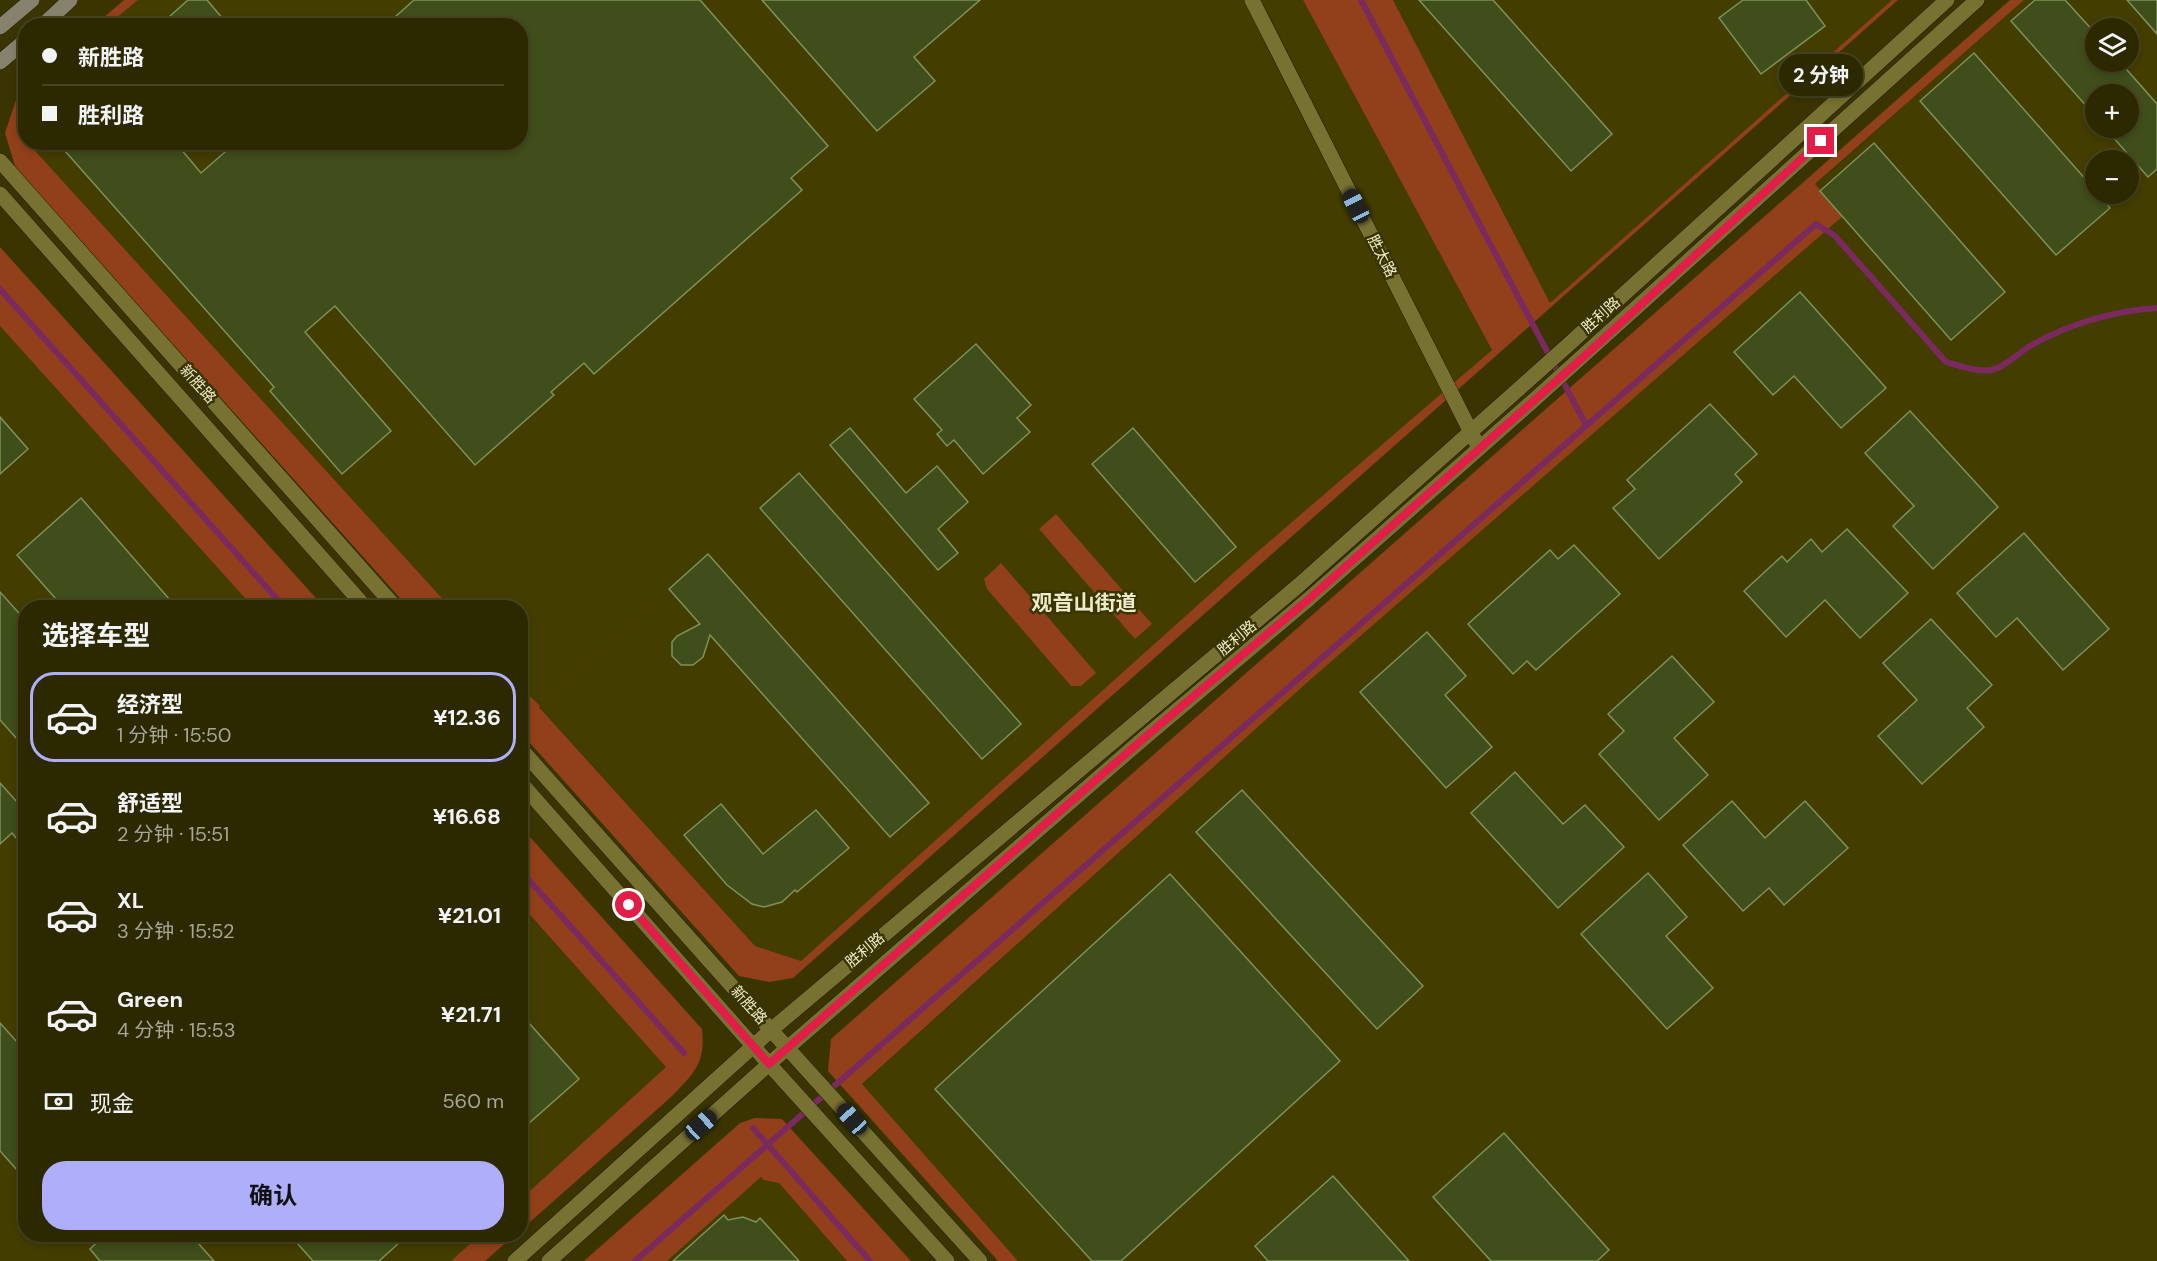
<!DOCTYPE html>
<html lang="zh">
<head>
<meta charset="utf-8">
<style>
  body { margin:0; font-family:"DM Sans","Noto Sans SC",sans-serif; background:#38340f; color:#f1f3f6; height:100vh; display:flex; flex-direction:column; font-size:22px; white-space:nowrap }
  * { box-sizing:border-box; margin:0 }
  p { font-size:20px; color:#a6a699 }
  .icon { flex:none; width:33px; height:33px; fill:none; stroke:currentColor; stroke-width:2; stroke-linecap:round; stroke-linejoin:round }
  .map { position:relative; flex:1; overflow:hidden }
  .drawer { position:absolute; left:18px; top:600px; width:510px; height:642px; display:flex; flex-direction:column; background:#2c2800; border-radius:24px; box-shadow:0 3px 9px #0003,0 0 0 2px #484422 }
  .drawer>* { flex:none }
  .top-card { position:absolute; left:18px; top:18px; width:510px; height:132px; border-radius:24px; box-shadow:0 3px 9px #0003,0 0 0 2px #484422; display:grid; align-content:center; height:132px; padding:0 24px; background:#2c2800 }
  .buttons { position:absolute; left:2085px; top:18px; display:grid; gap:12px }
  .buttons a { display:grid; place-items:center; width:54px; height:54px; border-radius:50%; background:#2c2800; box-shadow:0 3px 9px #0003,0 0 0 2px #484422; font-size:30px }
  .end { position:absolute; width:27px; height:27px; margin:-14px; border:8px solid #e11d48; background:#fff; box-shadow:0 0 0 3px #fff }
  .from { border-radius:50% }
  .bubble { position:absolute; height:42px; border-radius:21px; background:#2c2800; box-shadow:0 3px 9px #0003,0 0 0 2px #484422; font-size:20px; font-weight:700; line-height:42px; text-align:center }
  .car { position:absolute; width:18px; height:36px; margin:-18px -9px; border-radius:8px; box-shadow:0 0 4px 2px #0007; background:linear-gradient(#222 24%,#8ab4d8 0 40%,#222 0 76%,#8ab4d8 0 86%,#222 0) }
  .top-card b { display:flex; align-items:center; gap:21px; height:57px; font-size:22px }
  .top-card b+b { border-top:2px solid #484422 }
  .top-card i { width:15px; height:15px; background:#f1f3f6 }
  ul { padding:0; list-style:none }
  li { display:flex; align-items:center; gap:18px; height:90px; margin:0 12px 9px; padding:0 12px; border:3px solid transparent; border-radius:24px }
  li div { flex:1 }
  li b { display:block; font-size:22px }
  li em { font-style:normal; font-weight:700 }
  li.active { border-color:#aeaefa }
  li>.icon { width:54px; height:54px; stroke-width:1.5 }
  h2 { padding:0 24px; font-size:27px; line-height:72px }
  .pay { display:flex; align-items:center; gap:15px; height:66px; padding:0 24px; font-size:22px }
  .pay p { margin-inline-start:auto }
  .action { display:flex; gap:12px; margin-top:auto; padding:12px 24px }
  .action a { flex:1; height:69px; border-radius:24px; background:#aeaefa; color:#111; font-size:24px; font-weight:700; line-height:69px; text-align:center }
  .map>svg:first-child { display:block }
</style>
</head>
<body>
<div class="map">
<svg width="2157" height="1261" viewBox="0 0 2157 1261">
  <rect width="100%" height="100%" fill="#3a3500"/>
  <!-- built -->
  <g fill="#433d00" fill-rule="evenodd">
    <polygon points="138,0 1303,0 1492,350 1249,559 801,961 755,946 521,686 520,608 450,607 28,143 520,142 520,26 108,25"/>
    <polygon points="1393,0 1892,0 1550,303"/>
    <path d="M 2024,0 L 2157,0 L 2157,1261 L 1018,1261 L 862,1085 L 1310,680 L 1843,216 L 1815,185 ZM 2096,28 L 2128,28 L 2128,62 L 2096,62 ZM 2096,94 L 2128,94 L 2128,128 L 2096,128 ZM 2096,160 L 2128,160 L 2128,194 L 2096,194 Z"/>
    <polygon points="0,326 253,607 26,608 26,1234 481,1235 451,1261 0,1261"/>
    <polygon points="520,905 667,1067 521,1199 520,1199"/>
    <polygon points="761,1177 763,1180 779,1183 847,1261 667,1261"/>
  </g>
  <!-- green -->
  <g fill="#914019">
    <polygon points="124,0 138,0 108,25 95,25"/>
    <polygon points="1303,0 1393,0 1550,303 1892,0 1898,0 793,978 769,982 739,976 521,733 520,686 540,706 851,426 539,707 755,946 801,961 1249,559 1492,350"/>
    <polygon points="2010,0 2024,0 1815,184 1843,216 1310,680 862,1084 1018,1261 998,1261 828,1071 831,1039"/>
    <polygon points="25,87 25,113 22,123 25,134 26,142 28,143 450,607 408,607 16,169 5,133 18,94"/>
    <polygon points="0,247 324,607 253,607 0,326"/>
    <polygon points="1056,514 1152,624 1135,639 1039,529"/>
    <polygon points="1001,563 1096,673 1081,686 1071,686 987,589 984,579"/>
    <path d="M 521,827 L 702,1029 C 706,1064 693,1074 670,1098 L 521,1230 L 521,1199 L 666,1067 L 521,905 Z"/>
    <polygon points="755,1118 782,1119 911,1261 847,1261 779,1183 763,1180 761,1177 667,1261 584,1261 740,1123"/>
    <polygon points="481,1234 515,1235 485,1261 451,1261"/>
  </g>
  <g fill="none" stroke-linecap="round" stroke-linejoin="round">
    <!-- stream -->
    <g stroke="#7b2a5f" stroke-width="6">
      <polyline points="1361,0 1586,425"/>
      <polyline points="0,289 285,608"/>
      <polyline points="520,870 684,1053"/>
      <polyline points="753,1128 870,1261"/>
      <path d="M 635,1261 L 1816,224 L 1835,236 L 1946,362 C 1961,366 1976,372 1991,370 C 2002,369 2020,352 2030,346 C 2069,324 2112,311 2157,308"/>
    </g>
  </g>
  <!-- building -->
  <g fill="#3f4e1b" stroke="#7e9257" stroke-width="1.5">
    <polygon points="188,0 207,0 229,26 159,26"/>
    <polygon points="414,0 700,0 828,146 791,178 802,190 594,374 584,363 551,392 554,395 475,465 335,306 305,332 391,431 342,474 270,391 274,387 57,142 175,142 201,173 225,152 217,142 520,142 520,26 385,26"/>
    <polygon points="762,0 980,0 914,57 935,81 877,131"/>
    <polygon points="1419,0 1493,0 1612,134 1571,171"/>
    <polygon points="1743,0 1806,0 1825,26 1761,74 1719,18"/>
    <polygon points="2035,0 2065,0 2096,34 2096,62 2120,62 2157,104 2157,169 2148,177 2105,128 2128,128 2128,94 2096,94 2096,117 2011,21"/>
    <polygon points="2127,0 2157,0 2157,34"/>
    <polygon points="1974,53 2096,191 2096,194 2098,194 2110,208 2056,255 1920,101"/>
    <polygon points="1874,143 2005,292 1951,340 1820,191"/>
    <polygon points="1800,292 1886,388 1841,428 1794,376 1773,395 1734,352"/>
    <polygon points="976,344 1031,405 1017,418 1030,432 983,474 954,440 947,446 937,434 942,430 914,399"/>
    <polygon points="1710,404 1757,454 1735,474 1742,482 1659,559 1613,508 1635,489 1627,480"/>
    <polygon points="1910,411 1998,507 1933,569 1893,526 1914,506 1865,453"/>
    <polygon points="0,417 28,449 0,474"/>
    <polygon points="850,428 906,493 937,466 968,502 938,529 958,553 938,570 830,445"/>
    <polygon points="1133,428 1236,547 1195,582 1092,464"/>
    <polygon points="799,473 1021,724 982,759 760,508"/>
    <polygon points="81,498 177,608 64,608 17,555"/>
    <polygon points="1847,529 1908,593 1860,638 1825,600 1786,637 1744,591 1782,556 1787,562 1811,539 1822,552"/>
    <polygon points="2024,533 2109,629 2063,670 2017,618 1996,637 1957,593"/>
    <polygon points="1574,545 1620,594 1536,670 1527,661 1513,674 1468,624 1550,550 1558,559"/>
    <polygon points="708,554 929,803 890,837 710,635 703,657 693,665 681,665 672,656 672,642 677,636 700,624 669,589"/>
    <polygon points="0,592 26,621 26,749 0,720"/>
    <polygon points="1931,619 1992,685 1967,708 1984,727 1922,784 1878,736 1917,700 1883,663"/>
    <polygon points="1427,632 1466,676 1445,695 1492,747 1446,788 1360,692"/>
    <polygon points="1672,656 1714,702 1674,738 1708,775 1659,820 1599,754 1624,731 1608,714"/>
    <polygon points="1515,772 1563,824 1585,805 1624,847 1558,908 1471,813"/>
    <polygon points="0,783 26,812 26,831 17,839 12,833 0,844"/>
    <polygon points="1242,790 1423,986 1377,1029 1196,832"/>
    <polygon points="1732,801 1765,838 1805,801 1848,848 1784,905 1769,888 1743,911 1683,845"/>
    <polygon points="721,804 763,854 816,810 849,848 797,892 795,890 782,902 764,907 752,904 727,885 684,835"/>
    <polygon points="1648,873 1687,917 1666,936 1713,988 1667,1029 1581,934"/>
    <polygon points="1170,874 1340,1061 1121,1261 1092,1261 935,1089"/>
    <polygon points="520,1013 579,1079 520,1131"/>
    <polygon points="0,1023 26,1052 26,1180 0,1151"/>
    <polygon points="1504,1133 1609,1250 1597,1261 1491,1261 1433,1197"/>
    <polygon points="1333,1176 1409,1261 1268,1261 1255,1246"/>
    <polygon points="724,1215 728,1220 743,1217 756,1222 760,1218 799,1261 673,1261"/>
    <polygon points="106,1234 190,1234 214,1261 100,1261 90,1249"/>
    <polygon points="289,1234 391,1234 399,1243 379,1261 313,1261"/>
  </g>
  <g fill="none" stroke-linecap="round" stroke-linejoin="round">
    <!-- minor casing -->
    <g stroke="#201c00" stroke-width="16">
      <polyline id="minor" points="1252,0 1479,448"/>
    </g>
    <!-- tertiary casing -->
    <g stroke="#201c00" stroke-width="16">
      <g id="tertiary">
        <polyline points="0,161 396,608"/>
        <polyline points="0,194 366,608"/>
        <polyline points="520,748 771,1030 980,1261"/>
        <polyline points="520,782 769,1064 947,1261"/>
        <polyline points="515,1261 771,1030 1299,585 1568,345 1947,0"/>
        <polyline points="549,1261 769,1064 1143,739 1310,598 1534,400 1977,0"/>
      </g>
    </g>
    <!-- secondary casing -->
    <g stroke="#201c00" stroke-width="16">
      <g id="secondary">
        <polyline points="42,26 70,0"/>
        <polyline points="0,27 32,0"/>
        <polyline points="0,62 26,40"/>
      </g>
    </g>
    <!-- minor -->
    <use href="#minor" stroke="#787232" stroke-width="15"/>
    <!-- tertiary -->
    <use href="#tertiary" stroke="#787232" stroke-width="15"/>
    <!-- secondary -->
    <use href="#secondary" stroke="#87826d" stroke-width="15"/>
  </g>
  <g fill="none" stroke-linecap="round" stroke-linejoin="round">
    <!-- route -->
    <polyline stroke="#e11d48" stroke-width="8" points="629,905 769,1064 1143,739 1310,598 1580,360 1821,141"/>
  </g>
  <g text-anchor="middle" stroke-width="5" stroke-linejoin="round" paint-order="stroke">
    <!-- street labels -->
    <g font-size="15" fill="#edebcb" stroke="#3a3500">
      <text transform="translate(1382 256) rotate(63)" y="5">胜太路</text>
      <text transform="translate(1601 315) rotate(-42)" y="5">胜利路</text>
      <text transform="translate(198 384) rotate(48)" y="5">新胜路</text>
      <text transform="translate(1237 638) rotate(-40)" y="5">胜利路</text>
      <text transform="translate(865 950) rotate(-40)" y="5">胜利路</text>
      <text transform="translate(749 1005) rotate(48)" y="5">新胜路</text>
    </g>
    <!-- district labels -->
    <g font-size="21" font-weight="bold" fill="#edebcb" stroke="#3a3500">
      <text x="1084" y="610">观音山街道</text>
    </g>
  </g>
</svg>
<div class="buttons">
<a><svg class="icon" aria-label="layers" viewBox="0 0 24 24"><path d="M12 4l9 5-9 5-9-5zM3 14l9 5 9-5"/></svg></a>
<a>+</a>
<a>−</a>
</div>
<i class="end from" style="left:629px;top:905px"></i>
<i class="end" style="left:1821px;top:141px"></i>
<div class="bubble" style="left:1779px;top:54px;width:84px">2 分钟</div>
<i class="car" style="left:1356px;top:206px;rotate:333deg"></i>
<i class="car" style="left:852px;top:1119px;rotate:318deg"></i>
<i class="car" style="left:701px;top:1125px;rotate:48deg"></i>
<div class="top-card">
<b><i class="from"></i>新胜路</b>
<b><i></i>胜利路</b>
</div>
<section class="drawer">
<h2>选择车型</h2>
<ul>
<li class="active"><svg class="icon" aria-label="car" viewBox="0 0 24 24"><path d="M5 17H2v-5l4-1 3-4h7l3 4 3 1v5h-3M9 17h6M6 11h13"/><circle cx="7" cy="17" r="2"/><circle cx="17" cy="17" r="2"/></svg><div><b>经济型</b><p>1 分钟 · 15:50</p></div><em>¥12.36</em></li>
<li><svg class="icon" aria-label="car" viewBox="0 0 24 24"><path d="M5 17H2v-5l4-1 3-4h7l3 4 3 1v5h-3M9 17h6M6 11h13"/><circle cx="7" cy="17" r="2"/><circle cx="17" cy="17" r="2"/></svg><div><b>舒适型</b><p>2 分钟 · 15:51</p></div><em>¥16.68</em></li>
<li><svg class="icon" aria-label="car" viewBox="0 0 24 24"><path d="M5 17H2v-5l4-1 3-4h7l3 4 3 1v5h-3M9 17h6M6 11h13"/><circle cx="7" cy="17" r="2"/><circle cx="17" cy="17" r="2"/></svg><div><b>XL</b><p>3 分钟 · 15:52</p></div><em>¥21.01</em></li>
<li><svg class="icon" aria-label="car" viewBox="0 0 24 24"><path d="M5 17H2v-5l4-1 3-4h7l3 4 3 1v5h-3M9 17h6M6 11h13"/><circle cx="7" cy="17" r="2"/><circle cx="17" cy="17" r="2"/></svg><div><b>Green</b><p>4 分钟 · 15:53</p></div><em>¥21.71</em></li>
</ul>
<div class="pay"><svg class="icon" aria-label="cash" viewBox="0 0 24 24"><path d="M3 7h18v10H3z"/><circle cx="12" cy="12" r="2"/></svg>现金<p>560 m</p></div>
<div class="action"><a>确认</a></div>
</section>
</div>
</body>
</html>
